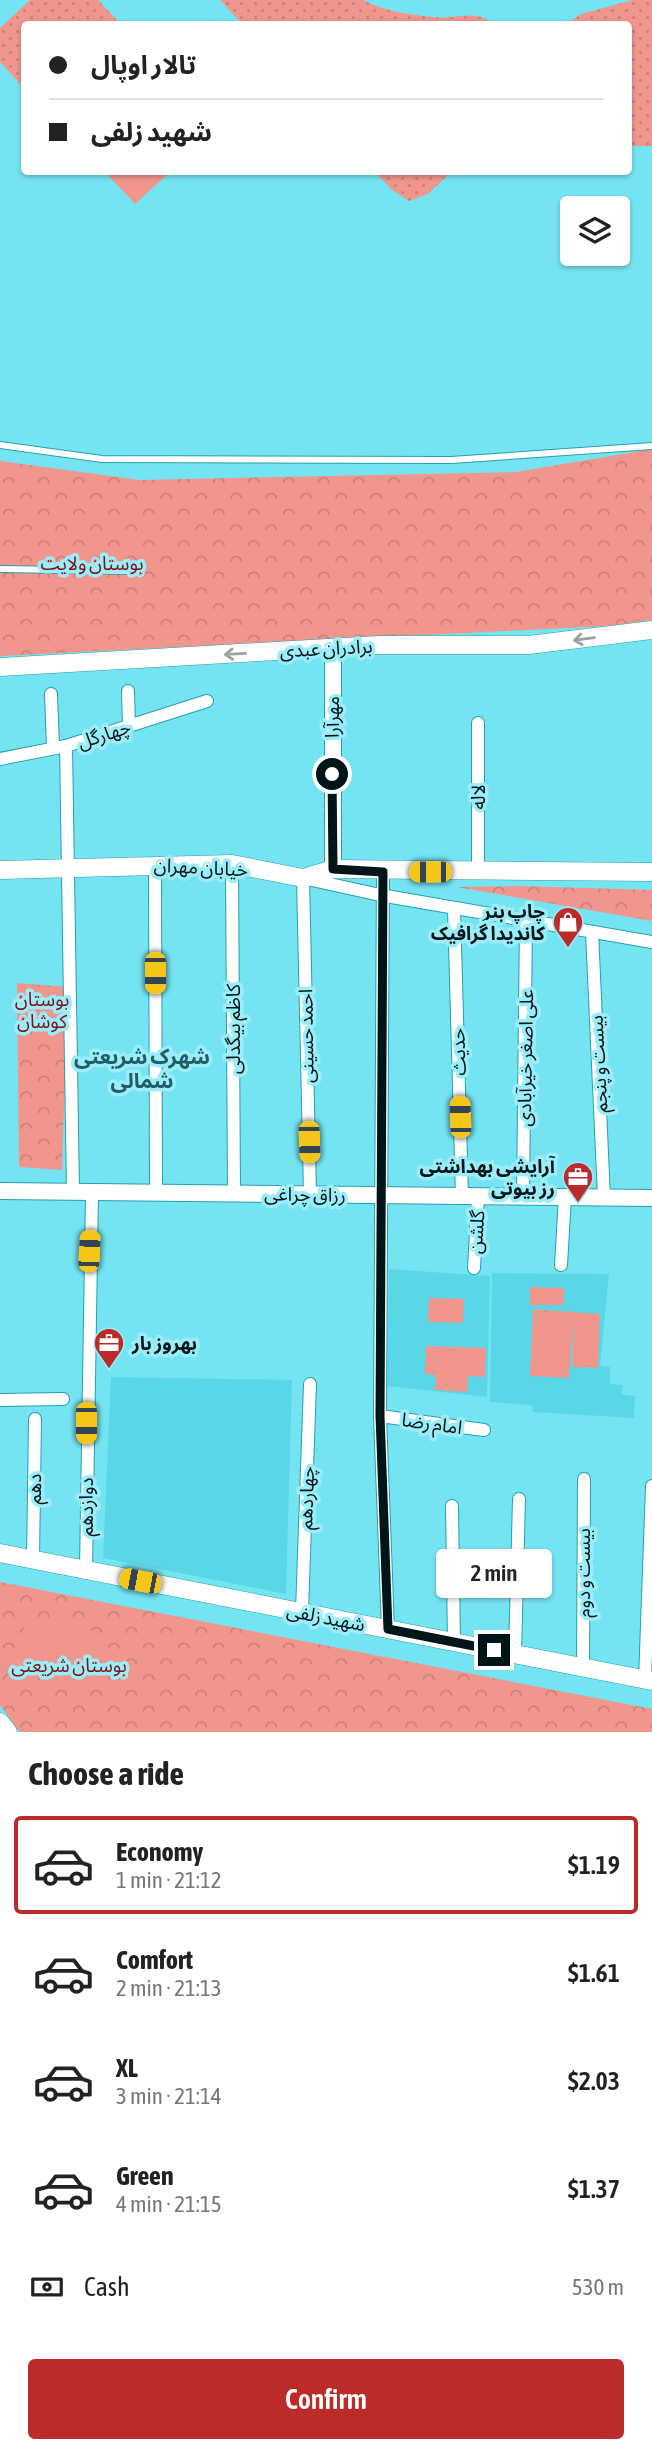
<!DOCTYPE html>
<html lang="en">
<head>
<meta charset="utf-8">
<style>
  body { margin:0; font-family:"Asap Condensed","Noto Sans Arabic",sans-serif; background:#f2f2f2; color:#222; height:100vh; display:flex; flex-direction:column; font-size:26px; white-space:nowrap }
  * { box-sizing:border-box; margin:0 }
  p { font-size:23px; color:#767676 }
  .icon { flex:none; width:38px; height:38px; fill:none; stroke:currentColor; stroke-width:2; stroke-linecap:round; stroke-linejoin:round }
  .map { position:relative; height:1732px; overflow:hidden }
  .panel { display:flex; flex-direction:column; background:#fff; flex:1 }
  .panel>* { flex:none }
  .banner { position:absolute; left:21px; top:21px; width:611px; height:154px; border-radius:7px; box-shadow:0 2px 5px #0004; display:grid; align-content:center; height:154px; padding:0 28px; background:#fff }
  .tools { position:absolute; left:560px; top:196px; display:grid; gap:14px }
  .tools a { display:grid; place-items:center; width:70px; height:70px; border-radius:7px; background:#fff; box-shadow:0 2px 5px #0004; font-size:35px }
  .end { position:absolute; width:32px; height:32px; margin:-16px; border:9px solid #001518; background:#fff; box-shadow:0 0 0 4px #fff }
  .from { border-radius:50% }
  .bubble { position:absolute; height:49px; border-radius:7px; background:#fff; box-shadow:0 2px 5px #0004; font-size:23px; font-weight:600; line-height:49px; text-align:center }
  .car { position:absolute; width:21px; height:42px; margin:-21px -10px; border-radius:9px; box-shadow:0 0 5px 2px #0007; background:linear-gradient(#f5c518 24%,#345 0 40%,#f5c518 0 76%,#345 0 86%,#f5c518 0) }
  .banner b { display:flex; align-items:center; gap:24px; height:66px; font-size:26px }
  .banner b+b { border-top:2px solid #e0e0e0 }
  .banner i { width:18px; height:18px; background:#222 }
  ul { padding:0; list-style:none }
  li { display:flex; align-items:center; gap:21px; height:98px; margin:0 14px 10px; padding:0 14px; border:4px solid transparent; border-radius:7px }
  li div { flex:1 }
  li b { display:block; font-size:26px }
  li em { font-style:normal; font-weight:600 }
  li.selected { border-color:#ba2b2a }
  li>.icon { width:63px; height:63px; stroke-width:1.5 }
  h2 { padding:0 28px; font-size:32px; line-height:84px }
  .pay { display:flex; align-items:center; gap:18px; height:77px; padding:0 28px; font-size:26px }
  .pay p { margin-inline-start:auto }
  .action { display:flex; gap:14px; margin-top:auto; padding:14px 28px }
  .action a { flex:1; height:80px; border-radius:7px; background:#ba2b2a; color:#fff; font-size:28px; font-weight:600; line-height:80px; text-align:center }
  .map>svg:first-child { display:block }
</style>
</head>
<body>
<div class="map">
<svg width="652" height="1732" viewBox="0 0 652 1732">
  <defs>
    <pattern id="grass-dots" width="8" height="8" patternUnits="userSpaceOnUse" patternTransform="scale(1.75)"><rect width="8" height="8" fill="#f1968d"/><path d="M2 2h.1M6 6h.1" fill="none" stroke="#cd8079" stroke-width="1.8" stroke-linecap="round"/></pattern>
    <pattern id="park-crowns" width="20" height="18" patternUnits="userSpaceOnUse" patternTransform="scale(1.75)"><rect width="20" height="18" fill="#f1968d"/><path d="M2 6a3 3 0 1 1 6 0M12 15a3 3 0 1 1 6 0" fill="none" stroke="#cd8079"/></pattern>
  </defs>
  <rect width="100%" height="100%" fill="#75e4f2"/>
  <!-- built -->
  <g fill="#5ad7e6">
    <polygon points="389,1269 490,1276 487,1397 387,1386"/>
    <polygon points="492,1273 609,1274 600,1366 610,1367 610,1384 623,1385 621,1394 635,1396 634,1418 533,1412 532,1405 490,1402"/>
    <polygon points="111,1377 292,1380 286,1594 103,1558"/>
  </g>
  <!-- grass -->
  <g fill="url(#grass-dots)">
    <polygon points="30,0 98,0 121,24 24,24 24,88 0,62 0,28"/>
    <path d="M 220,0 L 363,0 C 383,11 411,15 434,17 C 454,20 477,8 493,24 L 242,24 Z"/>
    <polygon points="633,0 652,0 652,146 628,146 628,24 567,24 581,14"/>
    <polygon points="375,172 451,172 428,194 409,201 392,190"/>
  </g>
  <!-- park -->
  <g fill="url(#park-crowns)">
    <polygon points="652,449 652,620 608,626 0,656 0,461 140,480 516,472"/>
    <polygon points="519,886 652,890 652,921 457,887"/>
    <polygon points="17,983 68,987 62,1170 19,1167"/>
    <polygon points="0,1582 652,1709 652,1732 20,1732 0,1705"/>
  </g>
  <!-- pitch -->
  <g fill="#f1968d">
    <polygon points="105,172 170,172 135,204"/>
    <polygon points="530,1287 564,1288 563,1305 530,1305"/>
    <polygon points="429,1298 464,1299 463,1323 428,1322"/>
    <polygon points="533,1309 600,1314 598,1368 572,1367 573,1315 569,1378 530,1376"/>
    <polygon points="426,1346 486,1348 485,1377 468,1376 467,1392 435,1390 436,1375 425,1374"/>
    <polygon points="26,1618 106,1634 95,1683 15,1667"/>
  </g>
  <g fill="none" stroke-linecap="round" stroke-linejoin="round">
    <!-- service casing -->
    <g stroke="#24a0ad" stroke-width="8">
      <g id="service">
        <polyline points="0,445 102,459 451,460 652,446"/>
        <polyline points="0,569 135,571"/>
      </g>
    </g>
    <!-- minor casing -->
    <g stroke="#24a0ad" stroke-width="14">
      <g id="minor">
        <polyline points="128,691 129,726"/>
        <polyline points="51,694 53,747"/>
        <polyline points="478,723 478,872"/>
        <polyline points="66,746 73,1192"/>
        <polyline points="0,759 66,746 207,701"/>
        <polyline points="155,864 156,1193"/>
        <polyline points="232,864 234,1194"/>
        <polyline points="383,872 380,1416 388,1629"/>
        <polyline points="454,908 462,1196"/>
        <polyline points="592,932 604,1197"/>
        <polyline points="310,1194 303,878 380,895 652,942"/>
        <polyline points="523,1197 526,920"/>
        <polyline points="561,1265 565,1197"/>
        <polyline points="474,1268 478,1196"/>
        <polyline points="0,1400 63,1399"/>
        <polyline points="380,1416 484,1430"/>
        <polyline points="452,1506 454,1642"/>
        <polyline points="33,1559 35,1419"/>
        <polyline points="86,1570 92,1192"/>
        <polyline points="302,1612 310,1384"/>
        <polyline points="515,1654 519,1499"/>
        <polyline points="583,1667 584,1479"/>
        <polyline points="645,1680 652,1486"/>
      </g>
    </g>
    <!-- tertiary casing -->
    <g stroke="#24a0ad" stroke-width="18">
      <g id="tertiary">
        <polyline points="333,648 333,869"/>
        <polyline points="0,1191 652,1198"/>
      </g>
    </g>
    <!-- secondary casing -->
    <g stroke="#24a0ad" stroke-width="19">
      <g id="secondary">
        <polyline points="0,667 379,645 529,645 652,630"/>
        <polyline points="0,870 232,864 303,878 333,869 652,872"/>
        <polyline points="0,1553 652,1681"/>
        <polyline points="0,1722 8,1732"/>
      </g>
    </g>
    <!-- service -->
    <use href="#service" stroke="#fff" stroke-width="6"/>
    <!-- minor -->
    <use href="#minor" stroke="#fff" stroke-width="12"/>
    <!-- tertiary -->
    <use href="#tertiary" stroke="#fff" stroke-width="16"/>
    <!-- secondary -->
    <use href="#secondary" stroke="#fff" stroke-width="18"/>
  </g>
  <!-- one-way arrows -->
  <defs><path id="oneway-shaft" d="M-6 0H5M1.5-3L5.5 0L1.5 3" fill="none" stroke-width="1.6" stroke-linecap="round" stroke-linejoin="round" transform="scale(1.75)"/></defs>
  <g stroke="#99a1a3">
    <use href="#oneway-shaft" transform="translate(584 639) rotate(173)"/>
    <use href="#oneway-shaft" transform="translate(235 654) rotate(177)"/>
  </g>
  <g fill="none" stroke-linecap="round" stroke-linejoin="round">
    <!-- route -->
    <polyline stroke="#001518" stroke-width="9" points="332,774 333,869 383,872 380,1416 388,1629 494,1650"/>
  </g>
  <!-- icons -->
  <defs>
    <g id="shop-pin" transform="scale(1.575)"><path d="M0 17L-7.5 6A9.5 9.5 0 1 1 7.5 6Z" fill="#ba2b2a" stroke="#9aedf9"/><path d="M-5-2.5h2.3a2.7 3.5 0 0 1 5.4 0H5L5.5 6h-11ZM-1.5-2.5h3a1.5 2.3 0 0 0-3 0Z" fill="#fff"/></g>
    <g id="office-pin" transform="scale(1.575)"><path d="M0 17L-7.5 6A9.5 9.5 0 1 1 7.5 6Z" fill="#ba2b2a" stroke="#9aedf9"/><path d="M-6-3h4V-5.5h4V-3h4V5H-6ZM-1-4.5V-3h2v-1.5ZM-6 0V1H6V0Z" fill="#fff"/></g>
  </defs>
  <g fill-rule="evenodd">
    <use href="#shop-pin" x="568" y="922"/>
    <use href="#office-pin" x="578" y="1177"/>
    <use href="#office-pin" x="109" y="1343"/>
  </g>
  <g text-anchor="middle" stroke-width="7" stroke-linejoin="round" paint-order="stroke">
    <!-- park labels -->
    <g font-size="19" fill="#7e1113" stroke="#9aedf9">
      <text x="92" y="570">بوستان ولایت</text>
      <text x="42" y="1006">بوستان<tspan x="42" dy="22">کوشان</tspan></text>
      <text x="69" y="1672">بوستان شریعتی</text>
    </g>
    <!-- street labels -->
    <g font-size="19" fill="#001518" stroke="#9aedf9">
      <text transform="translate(326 648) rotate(-3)" y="7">برادران عبدی</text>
      <text transform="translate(332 717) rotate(-90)" y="7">مهرآرا</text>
      <text transform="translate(104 734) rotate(-18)" y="7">چهارگل</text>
      <text transform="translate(478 797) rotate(-90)" y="7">لاله</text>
      <text transform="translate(201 867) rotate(3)" y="7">خیابان مهران</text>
      <text transform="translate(233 1029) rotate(-90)" y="7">کاظم بیگدلی</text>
      <text transform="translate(306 1036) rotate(-91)" y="7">احمد حسینی</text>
      <text transform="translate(458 1052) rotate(-92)" y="7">حدیث</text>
      <text transform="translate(525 1058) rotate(-89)" y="7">علی اصغر خیرآبادی</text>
      <text transform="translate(598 1064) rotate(-93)" y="7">بیست و پنجم</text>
      <text transform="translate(305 1194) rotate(1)" y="7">رزاق چراغی</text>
      <text transform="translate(476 1232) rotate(-86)" y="7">گلشن</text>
      <text transform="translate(432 1423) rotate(8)" y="7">امام رضا</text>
      <text transform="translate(34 1489) rotate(-89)" y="7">دهم</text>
      <text transform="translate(306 1498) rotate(-88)" y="7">چهاردهم</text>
      <text transform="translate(86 1507) rotate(-90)" y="7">دوازدهم</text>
      <text transform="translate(583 1573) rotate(-90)" y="7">بیست و دوم</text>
      <text transform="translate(326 1617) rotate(11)" y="7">شهید زلفی</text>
    </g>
    <!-- poi labels -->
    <g font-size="19" font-weight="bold" fill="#001518" stroke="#9aedf9" text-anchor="end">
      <text x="545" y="918">چاپ بنر<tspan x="545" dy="22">کاندیدا گرافیک</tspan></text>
      <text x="555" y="1173">آرایشی بهداشتی<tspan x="555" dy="22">رز بیوتی</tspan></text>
      <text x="132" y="1350" text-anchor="start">بهروز بار</text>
    </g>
    <!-- neighbourhood labels -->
    <g font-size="21" font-weight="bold" fill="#225e66" stroke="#9aedf9">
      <text x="142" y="1064">شهرک شریعتی<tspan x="142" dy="24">شمالی</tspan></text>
    </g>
  </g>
</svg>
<div class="tools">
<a><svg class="icon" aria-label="layers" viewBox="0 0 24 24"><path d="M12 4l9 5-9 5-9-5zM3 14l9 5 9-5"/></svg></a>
</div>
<i class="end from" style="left:332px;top:774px"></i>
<i class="end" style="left:494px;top:1650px"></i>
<div class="bubble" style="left:436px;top:1549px;width:116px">2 min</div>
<i class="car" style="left:430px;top:872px;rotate:270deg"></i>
<i class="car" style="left:155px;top:973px;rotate:180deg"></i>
<i class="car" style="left:460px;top:1117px;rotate:358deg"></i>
<i class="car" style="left:309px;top:1142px;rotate:178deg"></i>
<i class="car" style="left:89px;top:1251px;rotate:3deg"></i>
<i class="car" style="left:86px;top:1423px;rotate:180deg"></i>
<i class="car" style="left:140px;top:1581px;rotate:281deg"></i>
<div class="banner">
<b><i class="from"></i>تالار اوپال</b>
<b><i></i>شهید زلفی</b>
</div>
</div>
<section class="panel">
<h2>Choose a ride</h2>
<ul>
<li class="selected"><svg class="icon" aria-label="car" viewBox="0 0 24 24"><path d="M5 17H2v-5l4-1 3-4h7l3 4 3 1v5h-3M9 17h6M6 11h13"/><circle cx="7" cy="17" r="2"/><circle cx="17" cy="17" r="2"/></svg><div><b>Economy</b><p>1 min · 21:12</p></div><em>$1.19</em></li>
<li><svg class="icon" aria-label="car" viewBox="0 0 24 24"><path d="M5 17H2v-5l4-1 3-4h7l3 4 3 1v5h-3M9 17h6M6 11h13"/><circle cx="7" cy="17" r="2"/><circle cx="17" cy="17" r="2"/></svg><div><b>Comfort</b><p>2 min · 21:13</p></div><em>$1.61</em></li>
<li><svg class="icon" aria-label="car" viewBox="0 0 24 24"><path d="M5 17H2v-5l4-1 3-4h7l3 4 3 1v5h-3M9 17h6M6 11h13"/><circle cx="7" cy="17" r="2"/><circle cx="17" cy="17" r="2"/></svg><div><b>XL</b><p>3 min · 21:14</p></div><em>$2.03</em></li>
<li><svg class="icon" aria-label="car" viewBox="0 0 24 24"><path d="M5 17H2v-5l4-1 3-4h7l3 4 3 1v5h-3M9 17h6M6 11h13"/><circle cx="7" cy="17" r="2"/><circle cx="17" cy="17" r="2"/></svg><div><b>Green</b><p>4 min · 21:15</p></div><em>$1.37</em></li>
</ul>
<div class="pay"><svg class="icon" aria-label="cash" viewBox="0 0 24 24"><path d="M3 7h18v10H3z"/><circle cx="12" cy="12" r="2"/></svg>Cash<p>530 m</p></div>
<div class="action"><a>Confirm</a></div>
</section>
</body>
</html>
